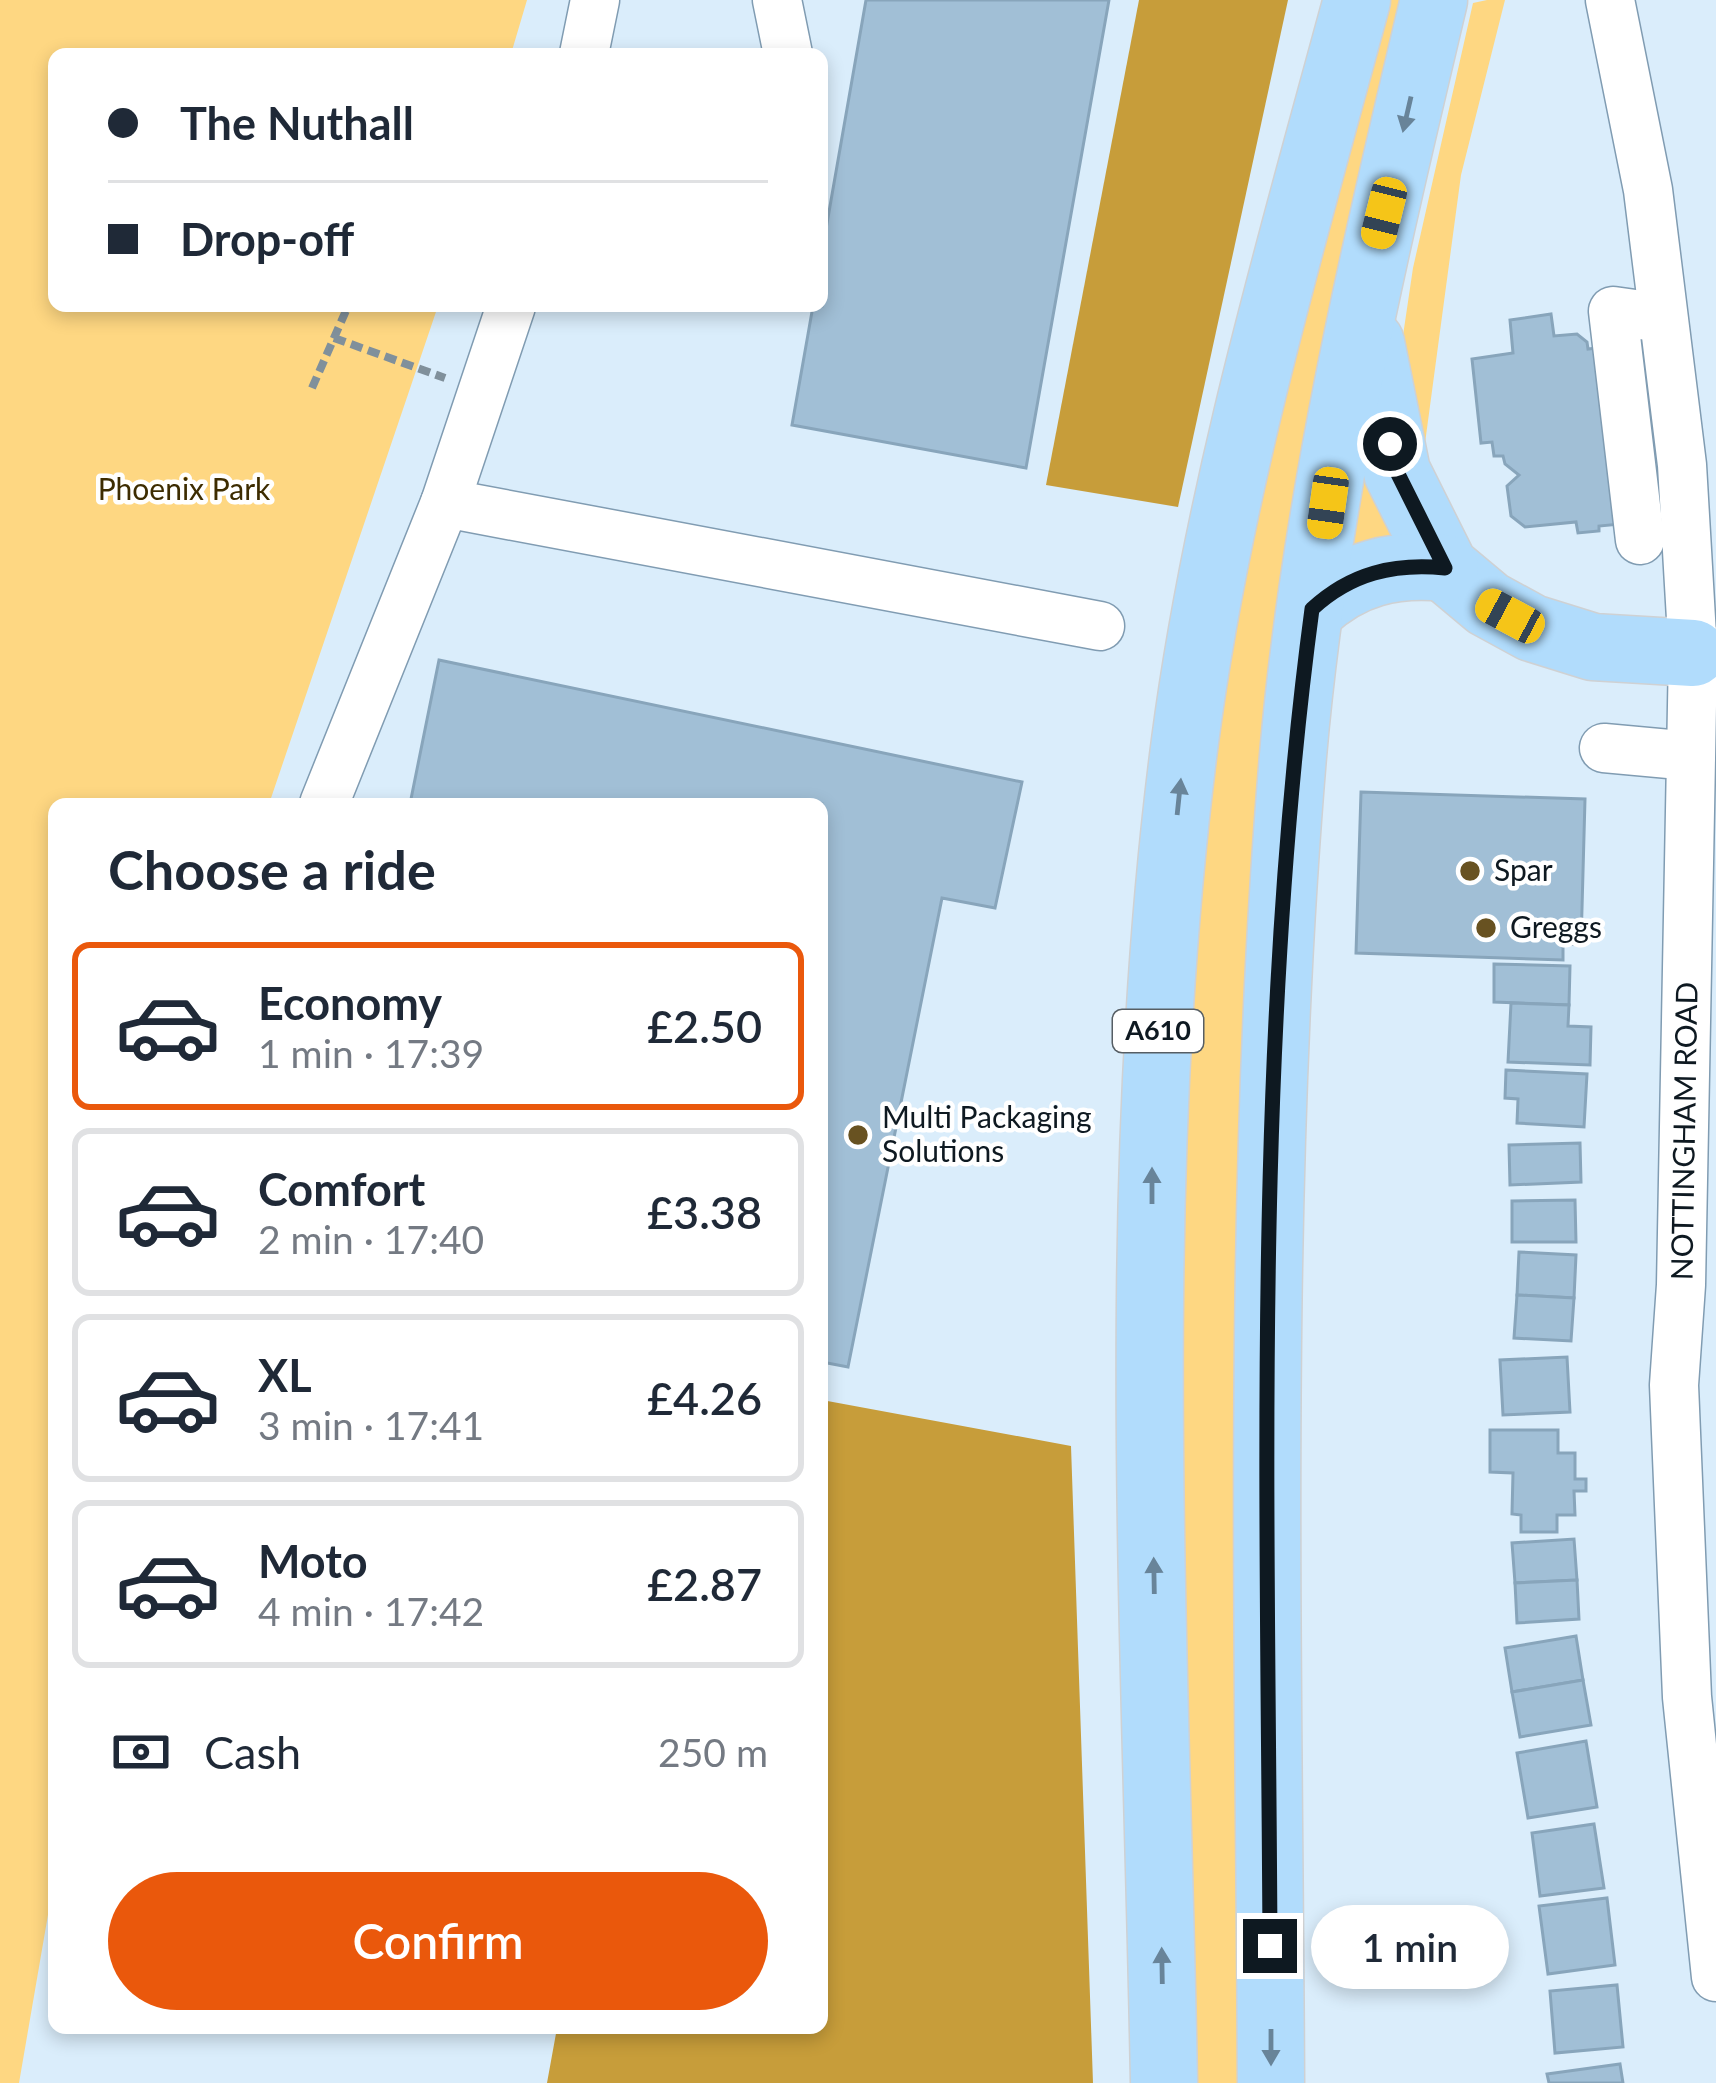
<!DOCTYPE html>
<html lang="en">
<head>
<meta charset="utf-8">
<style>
  body { margin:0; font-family:Lato,sans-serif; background:#f6f6f7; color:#1f2937; height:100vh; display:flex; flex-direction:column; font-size:45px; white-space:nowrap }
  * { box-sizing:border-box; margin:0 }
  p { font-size:39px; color:#747a83 }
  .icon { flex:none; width:66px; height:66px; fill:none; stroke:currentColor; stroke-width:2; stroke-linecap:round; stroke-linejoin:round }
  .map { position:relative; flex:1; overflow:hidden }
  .sheet { position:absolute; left:48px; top:798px; width:780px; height:1236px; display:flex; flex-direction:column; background:#fff; border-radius:18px; box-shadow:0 6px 18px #0003 }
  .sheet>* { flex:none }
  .banner { position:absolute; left:48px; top:48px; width:780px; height:264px; border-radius:18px; box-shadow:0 6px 18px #0003; display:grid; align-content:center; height:264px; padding:0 60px; background:#fff }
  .end { position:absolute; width:54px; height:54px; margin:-27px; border:15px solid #0e1921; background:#fff; box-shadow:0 0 0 6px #fff }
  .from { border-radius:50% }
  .bubble { position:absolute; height:84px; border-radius:42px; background:#fff; box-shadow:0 6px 18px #0003; font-size:39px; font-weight:600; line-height:84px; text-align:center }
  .car { position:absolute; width:36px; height:72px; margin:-36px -18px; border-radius:15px; box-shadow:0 0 9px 3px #0007; background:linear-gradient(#f5c518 24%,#345 0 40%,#f5c518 0 76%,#345 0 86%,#f5c518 0) }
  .banner b { display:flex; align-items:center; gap:42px; height:114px; font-size:45px }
  .banner b+b { border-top:3px solid #e0e1e3 }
  .banner i { width:30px; height:30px; background:#1f2937 }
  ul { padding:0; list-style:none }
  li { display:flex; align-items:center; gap:36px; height:168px; margin:0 24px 18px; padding:0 36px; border:6px solid #e0e1e3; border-radius:18px }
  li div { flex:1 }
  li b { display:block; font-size:45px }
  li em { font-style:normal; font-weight:600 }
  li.on { border-color:#ea580c }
  li>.icon { width:108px; height:108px; stroke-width:1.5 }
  h2 { padding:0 60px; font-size:54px; line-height:144px }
  .pay { display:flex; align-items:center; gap:30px; height:132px; padding:0 60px; font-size:45px }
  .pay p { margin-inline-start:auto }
  .cta { display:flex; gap:24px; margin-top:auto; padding:24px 60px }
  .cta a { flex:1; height:138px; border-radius:72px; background:#ea580c; color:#fff; font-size:48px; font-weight:600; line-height:138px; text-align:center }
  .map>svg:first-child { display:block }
</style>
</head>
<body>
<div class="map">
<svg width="1716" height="2083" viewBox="0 0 1716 2083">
  <rect width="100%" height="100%" fill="#daedfb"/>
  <!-- green -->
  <g fill="#fed782">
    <polygon points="0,0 527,0 511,54 54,54 54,306 438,306 269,804 54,804 54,1880 19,2083 0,2083"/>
    <polygon points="1379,0 1409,0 1343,267 1247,2083 1191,2083 1171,1250 1221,648"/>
    <polygon points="1487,0 1505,0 1461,175 1423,458 1397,376 1413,268 1473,3"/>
    <polygon points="1359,441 1416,548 1344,560"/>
  </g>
  <!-- forest -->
  <g fill="#c79d3a">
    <polygon points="1139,0 1288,0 1178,507 1046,485"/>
    <polygon points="822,1400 1071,1446 1093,2083 547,2083 557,2028 822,2028"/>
  </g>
  <!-- building -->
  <g fill="#a1bfd6" stroke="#88a5bb" stroke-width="3">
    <polygon points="866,0 1109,0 1026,468 792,425 813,306 822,306 822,252"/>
    <polygon points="1551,314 1554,336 1577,334 1587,342 1588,349 1606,347 1621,524 1599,526 1599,531 1578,533 1576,522 1525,527 1511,516 1507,486 1519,475 1505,464 1503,456 1494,456 1492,442 1481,443 1472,359 1513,353 1510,320"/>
    <polygon points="439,660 1022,782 995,908 942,898 848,1367 822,1362 822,804 410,804"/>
    <polygon points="1361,792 1585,799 1581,945 1563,944 1563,960 1356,953"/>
    <polygon points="1494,964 1570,966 1569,1005 1494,1002"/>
    <polygon points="1511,1003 1569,1005 1568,1026 1591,1027 1590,1065 1508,1062"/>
    <polygon points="1506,1070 1587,1074 1584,1127 1517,1123 1518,1099 1505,1098"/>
    <polygon points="1580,1143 1581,1182 1510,1185 1509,1145"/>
    <polygon points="1575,1200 1576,1242 1512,1242 1512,1201"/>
    <polygon points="1519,1252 1576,1255 1574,1298 1517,1295"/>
    <polygon points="1517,1295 1574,1298 1571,1341 1514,1338"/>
    <polygon points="1567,1357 1570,1412 1503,1415 1500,1360"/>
    <polygon points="1490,1430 1558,1430 1558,1453 1575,1453 1575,1479 1586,1479 1586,1491 1574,1491 1575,1515 1557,1515 1557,1532 1521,1532 1521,1515 1512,1514 1513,1473 1490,1472"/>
    <polygon points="1574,1539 1577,1580 1515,1583 1512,1543"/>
    <polygon points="1577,1580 1579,1619 1517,1623 1515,1583"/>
    <polygon points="1576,1636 1583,1680 1512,1692 1505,1648"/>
    <polygon points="1583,1680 1591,1725 1520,1737 1512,1692"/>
    <polygon points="1586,1741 1597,1807 1528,1818 1517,1753"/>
    <polygon points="1594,1824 1604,1888 1540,1896 1532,1833"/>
    <polygon points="1607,1898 1615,1965 1548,1974 1539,1906"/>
    <polygon points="1617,1985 1623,2047 1555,2053 1550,1991"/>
    <polygon points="1620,2064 1623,2083 1549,2083 1547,2074"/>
  </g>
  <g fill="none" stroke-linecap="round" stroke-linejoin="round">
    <!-- minor casing -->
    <g stroke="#809cb2" stroke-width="51">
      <g id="minor">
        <polyline points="777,0 788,54"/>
        <polyline points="1610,0 1648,190 1682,465 1693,653 1681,1285 1674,1385 1687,1697 1716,1977"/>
        <polyline points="584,54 595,0"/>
        <polyline points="445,503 1100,626"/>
        <polyline points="1640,540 1613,311 1663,318"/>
        <polyline points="1604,748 1691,756"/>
        <polyline points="324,804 445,503 511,306"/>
      </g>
    </g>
    <!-- highway casing -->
    <g stroke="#cfd1d3" stroke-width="69">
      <g id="highway">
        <polyline points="1371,343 1397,472 1445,568 1488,604 1532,628 1593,647 1693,653"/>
        <path d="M 1312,609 C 1351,573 1394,563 1445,568"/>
        <path d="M 1164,2083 C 1156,1637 1127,1185 1185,741 C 1218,490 1291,244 1357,0"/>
        <path d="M 1271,2083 C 1269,1641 1256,1196 1293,756 C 1315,500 1375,249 1434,0"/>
      </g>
    </g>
    <!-- path -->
    <g stroke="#80909b" stroke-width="8" stroke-dasharray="12 6" stroke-linecap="butt">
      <polyline points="334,338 445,378"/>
      <polyline points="312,388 348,306"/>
    </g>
    <!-- minor -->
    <use href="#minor" stroke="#fff" stroke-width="48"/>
    <!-- highway -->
    <use href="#highway" stroke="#b1dcfc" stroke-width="66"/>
  </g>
  <!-- one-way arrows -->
  <defs><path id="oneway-solid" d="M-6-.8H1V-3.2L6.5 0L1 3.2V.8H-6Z" transform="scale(3)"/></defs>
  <g fill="#688499">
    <use href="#oneway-solid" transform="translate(1407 114) rotate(103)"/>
    <use href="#oneway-solid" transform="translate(1179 797) rotate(-84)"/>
    <use href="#oneway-solid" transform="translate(1152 1186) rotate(-90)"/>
    <use href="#oneway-solid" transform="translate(1154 1576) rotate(-91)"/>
    <use href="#oneway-solid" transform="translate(1162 1966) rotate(-91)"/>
    <use href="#oneway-solid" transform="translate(1271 2047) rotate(90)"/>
  </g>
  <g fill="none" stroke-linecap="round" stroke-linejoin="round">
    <!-- route -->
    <path stroke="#0e1921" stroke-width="15" d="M 1270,1946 C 1268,1502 1253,1049 1312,609 C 1351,573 1394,563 1445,568 L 1397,472 L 1390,444"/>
  </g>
  <!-- markers -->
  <g fill="#685221" stroke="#fff" stroke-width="4.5">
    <circle cx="1470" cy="871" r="12"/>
    <circle cx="1486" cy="928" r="12"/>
    <circle cx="858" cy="1135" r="12"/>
  </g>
  <g text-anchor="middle" stroke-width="9" stroke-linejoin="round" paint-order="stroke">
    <!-- shield labels -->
    <rect fill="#fff" stroke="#565e64" stroke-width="3" x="1113" y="1010" width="90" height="42" rx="9"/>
    <g font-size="27" font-weight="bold" fill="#0e1921">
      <text x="1158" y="1040">A610</text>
    </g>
    <!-- park labels -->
    <g font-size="30" fill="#3d2c01" stroke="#fff">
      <text x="184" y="500">Phoenix Park</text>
    </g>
    <!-- poi labels -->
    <g font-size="30" fill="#0e1921" stroke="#fff" text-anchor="start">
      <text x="1494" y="881">Spar</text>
      <text x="1510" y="938">Greggs</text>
      <text x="882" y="1128">Multi Packaging<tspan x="882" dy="34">Solutions</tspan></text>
    </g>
    <!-- street labels -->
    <g font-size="30" fill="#0e1921" stroke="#fff">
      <text transform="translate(1685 1131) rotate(-89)" y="10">NOTTINGHAM ROAD</text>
    </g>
  </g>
</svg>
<i class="end from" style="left:1390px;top:444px"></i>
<i class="end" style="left:1270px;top:1946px"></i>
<div class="bubble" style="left:1311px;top:1905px;width:198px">1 min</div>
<i class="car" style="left:1384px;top:213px;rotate:194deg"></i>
<i class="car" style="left:1328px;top:503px;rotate:188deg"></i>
<i class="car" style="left:1510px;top:616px;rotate:298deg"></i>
<div class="banner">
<b><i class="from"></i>The Nuthall</b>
<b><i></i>Drop-off</b>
</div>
<section class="sheet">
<h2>Choose a ride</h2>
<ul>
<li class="on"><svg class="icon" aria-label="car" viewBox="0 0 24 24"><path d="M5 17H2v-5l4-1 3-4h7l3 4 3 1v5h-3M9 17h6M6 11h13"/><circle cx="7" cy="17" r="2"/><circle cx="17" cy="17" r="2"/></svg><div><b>Economy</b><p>1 min · 17:39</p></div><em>£2.50</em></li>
<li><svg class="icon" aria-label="car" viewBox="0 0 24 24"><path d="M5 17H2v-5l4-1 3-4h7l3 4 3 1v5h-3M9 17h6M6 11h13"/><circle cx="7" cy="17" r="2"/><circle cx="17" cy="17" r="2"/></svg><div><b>Comfort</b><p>2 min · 17:40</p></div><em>£3.38</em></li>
<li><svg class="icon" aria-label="car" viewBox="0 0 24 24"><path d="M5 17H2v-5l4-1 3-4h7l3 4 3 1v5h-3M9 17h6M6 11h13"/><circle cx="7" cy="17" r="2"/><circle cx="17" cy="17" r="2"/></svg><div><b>XL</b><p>3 min · 17:41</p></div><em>£4.26</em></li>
<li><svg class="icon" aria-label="car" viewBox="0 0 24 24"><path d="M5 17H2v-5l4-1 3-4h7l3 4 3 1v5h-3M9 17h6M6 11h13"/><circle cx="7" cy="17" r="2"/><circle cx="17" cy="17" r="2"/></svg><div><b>Moto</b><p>4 min · 17:42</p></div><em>£2.87</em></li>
</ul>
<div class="pay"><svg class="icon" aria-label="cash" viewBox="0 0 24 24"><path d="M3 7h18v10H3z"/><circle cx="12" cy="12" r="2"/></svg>Cash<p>250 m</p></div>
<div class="cta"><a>Confirm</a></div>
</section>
</div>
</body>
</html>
